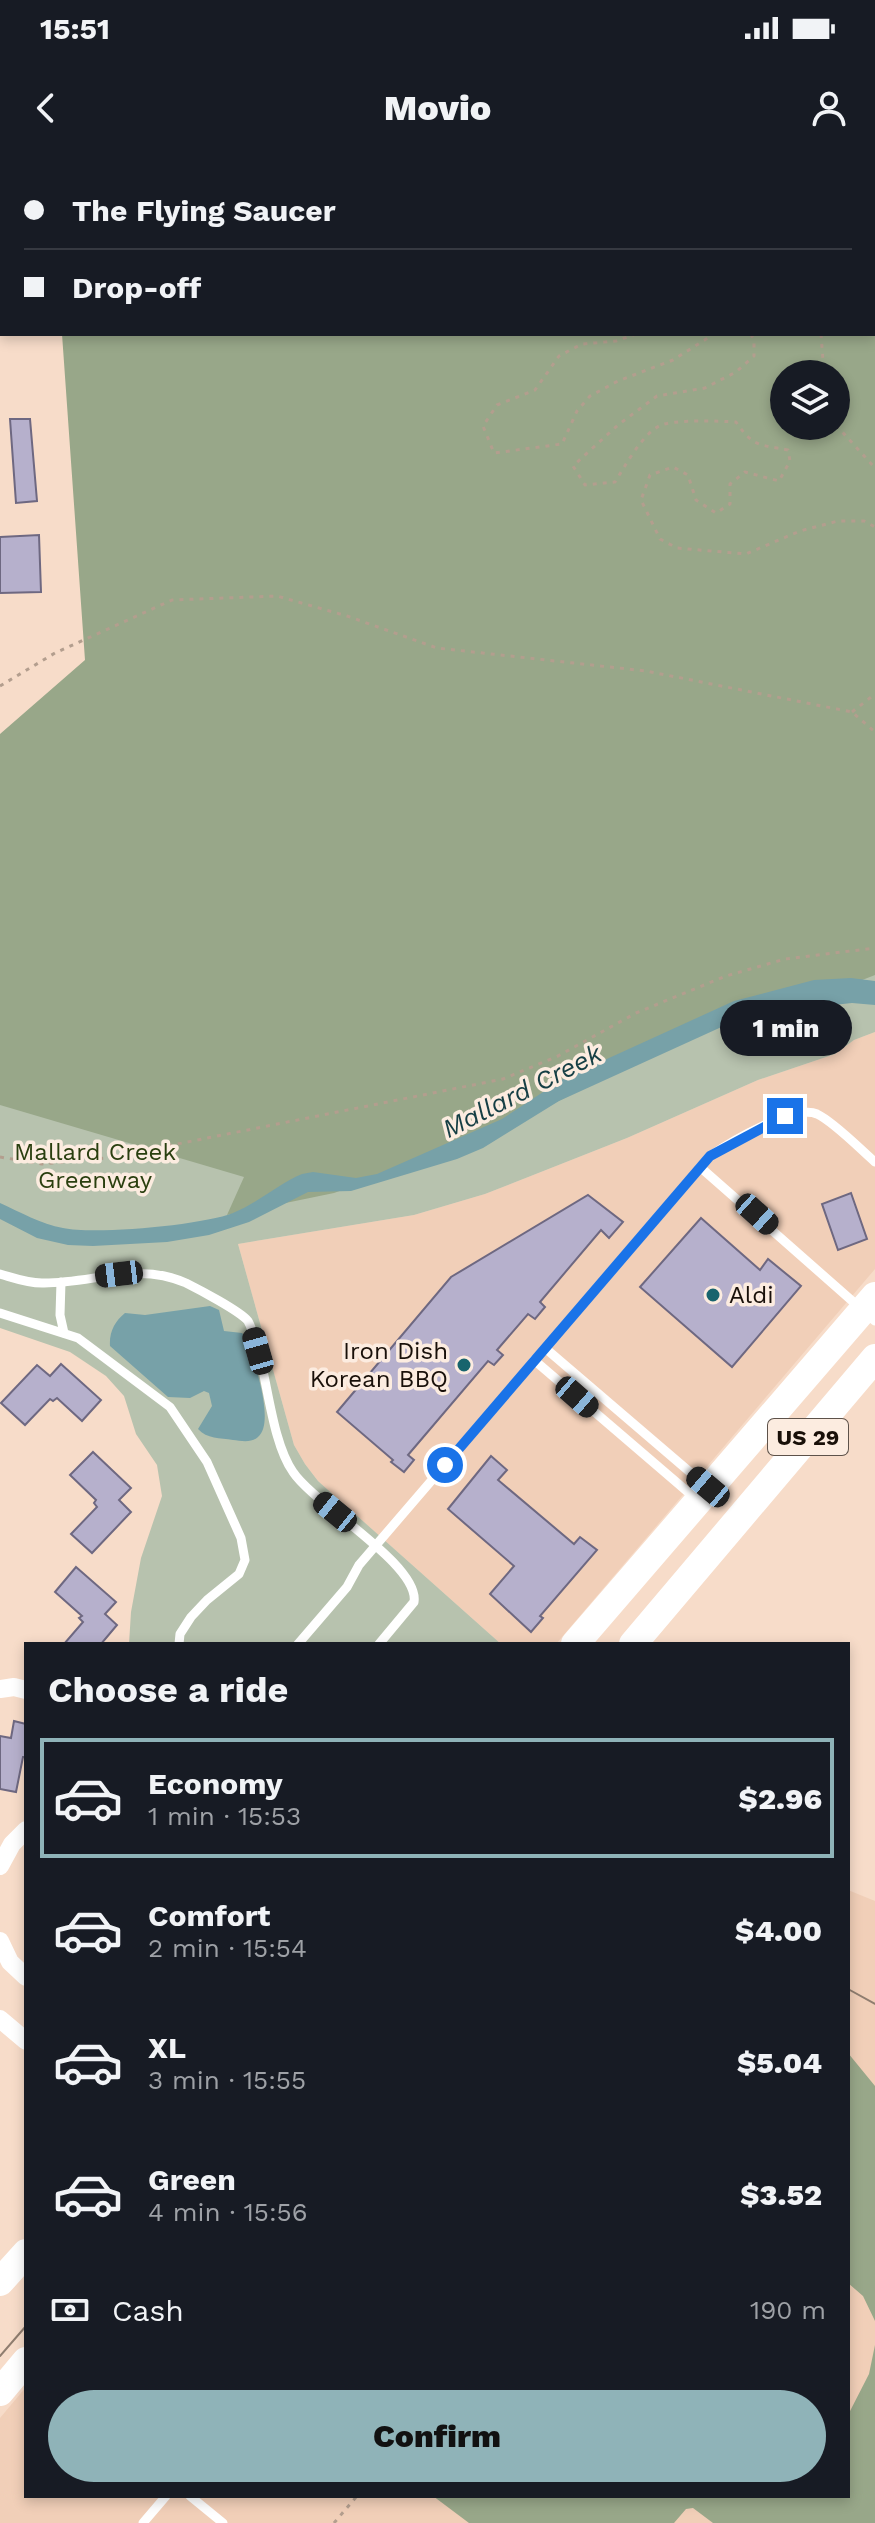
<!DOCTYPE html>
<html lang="en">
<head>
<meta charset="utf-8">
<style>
  body { margin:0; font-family:"Work Sans",sans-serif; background:#20242c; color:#f1f3f6; height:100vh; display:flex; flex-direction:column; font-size:30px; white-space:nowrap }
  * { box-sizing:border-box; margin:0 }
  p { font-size:26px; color:#9ea1a6 }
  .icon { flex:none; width:44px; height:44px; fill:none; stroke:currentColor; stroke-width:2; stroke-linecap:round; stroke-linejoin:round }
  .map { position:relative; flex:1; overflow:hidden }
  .details { position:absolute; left:24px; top:1482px; width:826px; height:856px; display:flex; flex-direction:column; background:#171b24; border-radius:0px; box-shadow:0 4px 12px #0003 }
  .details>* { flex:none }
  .hud { position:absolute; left:0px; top:0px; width:876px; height:176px; box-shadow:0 4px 12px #0003; display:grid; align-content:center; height:176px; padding:0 24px; background:#171b24 }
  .controls { position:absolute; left:770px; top:200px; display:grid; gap:16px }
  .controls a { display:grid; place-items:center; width:80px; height:80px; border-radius:50%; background:#171b24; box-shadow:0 4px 12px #0003; font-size:40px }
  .end { position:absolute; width:36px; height:36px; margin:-18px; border:10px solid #1a73e8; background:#fff; box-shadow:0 0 0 4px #fff }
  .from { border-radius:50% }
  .bubble { position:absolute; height:56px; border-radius:28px; background:#171b24; box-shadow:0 4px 12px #0003; font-size:26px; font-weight:800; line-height:56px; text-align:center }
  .car { position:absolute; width:24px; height:48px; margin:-24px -12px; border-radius:10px; box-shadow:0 0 6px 2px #0007; background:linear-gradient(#222 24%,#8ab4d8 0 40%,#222 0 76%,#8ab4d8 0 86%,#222 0) }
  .hud b { display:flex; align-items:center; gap:28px; height:76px; font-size:30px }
  .hud b+b { border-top:2px solid #363941 }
  .hud i { width:20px; height:20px; background:#f1f3f6 }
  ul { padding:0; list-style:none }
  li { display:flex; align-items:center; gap:24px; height:120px; margin:0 16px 12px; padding:0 8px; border:4px solid transparent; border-radius:0px }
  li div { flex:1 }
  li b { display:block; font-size:30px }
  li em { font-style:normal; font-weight:800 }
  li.current { border-color:#8fb3b8 }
  li>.icon { width:72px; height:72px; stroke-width:1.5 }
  h2 { padding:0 24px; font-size:36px; line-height:96px }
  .pay { display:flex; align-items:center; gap:20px; height:88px; padding:0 24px; font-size:30px }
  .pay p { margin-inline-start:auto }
  .action { display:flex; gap:16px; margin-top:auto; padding:16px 24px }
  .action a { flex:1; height:92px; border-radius:48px; background:#8fb3b8; color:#111; font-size:32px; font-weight:800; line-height:92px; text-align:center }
  .status { display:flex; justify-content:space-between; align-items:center; height:56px; padding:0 40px; background:#171b24; direction:ltr }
  .status svg { height:22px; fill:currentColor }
  header { display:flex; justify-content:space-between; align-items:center; height:104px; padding:0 24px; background:#171b24; font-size:36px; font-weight:800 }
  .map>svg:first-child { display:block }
</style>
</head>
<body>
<div class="status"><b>15:51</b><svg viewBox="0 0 49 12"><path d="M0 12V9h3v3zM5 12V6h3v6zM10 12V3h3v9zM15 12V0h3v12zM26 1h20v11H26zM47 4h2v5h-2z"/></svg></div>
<header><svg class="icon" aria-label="back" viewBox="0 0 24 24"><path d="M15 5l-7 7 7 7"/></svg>Movio<svg class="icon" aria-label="person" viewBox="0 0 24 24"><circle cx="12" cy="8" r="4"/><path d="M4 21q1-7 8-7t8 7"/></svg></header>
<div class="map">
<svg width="875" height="2363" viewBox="0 0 875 2363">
  <rect width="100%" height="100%" fill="#f7dcc9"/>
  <!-- built -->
  <g fill="#f1cfb8">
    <polygon points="875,872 875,1109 556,1484 501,1484 318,1321 305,1304 294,1285 238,1084 414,1055 485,1034 627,978 758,920 835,894 854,880"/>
    <polygon points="848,1730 875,1741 875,2363 0,2363 0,2258 26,2227 26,2336 848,2336"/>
  </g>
  <!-- green -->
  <polygon fill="#b7c2ae" points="875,732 875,872 854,880 835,894 758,920 627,978 485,1034 414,1055 238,1084 294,1285 305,1304 318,1321 501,1484 129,1484 131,1452 141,1398 162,1336 157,1305 136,1274 124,1236 106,1216 70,1192 0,1168 0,879"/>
  <!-- forest -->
  <g fill="#98a789" fill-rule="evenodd">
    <path d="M 49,0 L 875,0 L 875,815 L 834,831 L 768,846 L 694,872 L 482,980 L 334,1033 L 227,1055 L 244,1017 L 0,945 L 0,574 L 85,500 L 62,174 L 874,174 L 874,2 L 49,2 ZM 784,214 L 836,214 L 836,266 L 784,266 Z"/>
    <polygon points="848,1893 875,1926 875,2161 863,2136 848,2123"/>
    <polygon points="875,2185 875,2363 713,2363 693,2348 686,2349 674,2363 469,2363 433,2336 848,2336 848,2255 869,2214"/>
  </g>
  <!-- water -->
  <g fill="#77a1a8">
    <path d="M 851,818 L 875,821 L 875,845 L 852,843 L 805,848 L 739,859 L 559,941 L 483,988 L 457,999 L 351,1031 L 308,1032 L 249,1062 L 209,1075 L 167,1082 L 93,1086 L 68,1085 L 37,1078 L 0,1059 L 0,1043 C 20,1052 41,1064 63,1068 C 95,1075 203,1065 233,1053 C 258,1043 278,1024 302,1014 L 313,1012 L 356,1018 L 377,1014 L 502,959 L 563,919 L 734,841 L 814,820 Z"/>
    <path d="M 210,1146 L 219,1150 L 224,1171 L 242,1173 L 247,1179 C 253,1199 276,1262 258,1277 C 252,1283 241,1281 233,1280 C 220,1278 207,1279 198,1269 L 212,1246 L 209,1233 L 204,1231 L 190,1238 L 168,1237 L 110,1186 C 109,1172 115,1161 125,1153 L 145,1155 Z"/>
  </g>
  <!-- building -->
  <g fill="#b6b0cc" stroke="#6e6881" stroke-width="2">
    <polygon points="10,259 30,259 37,341 16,343"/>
    <polygon points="39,375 41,432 0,433 0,377"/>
    <polygon points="851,1033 867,1079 838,1090 822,1044"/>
    <polygon points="588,1035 623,1062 609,1078 601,1070 540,1142 545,1147 535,1159 528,1154 497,1190 503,1195 494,1205 488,1201 408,1295 414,1300 404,1312 391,1302 393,1300 337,1252 451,1117"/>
    <polygon points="701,1058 760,1110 768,1099 801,1126 732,1207 640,1127"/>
    <polygon points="61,1204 101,1240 82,1261 57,1238 53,1241 50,1239 25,1265 1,1243 37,1205 50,1216"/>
    <polygon points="93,1292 131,1328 119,1340 131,1352 92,1393 71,1374 97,1347 94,1343 96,1340 70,1315"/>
    <polygon points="491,1296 507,1310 498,1320 574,1384 580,1377 597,1390 540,1456 543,1458 531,1472 490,1434 514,1406 448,1349"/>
    <polygon points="76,1407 116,1442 105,1454 117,1465 101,1484 64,1484 83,1462 79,1458 82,1456 55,1432"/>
    <polygon points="14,1561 26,1564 26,1597 23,1597 16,1632 0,1629 0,1576 11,1578"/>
  </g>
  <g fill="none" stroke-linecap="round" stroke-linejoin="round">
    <!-- path -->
    <g stroke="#b39e8e" stroke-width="3" stroke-dasharray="4 6" stroke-linecap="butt">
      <polyline points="314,0 315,2"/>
      <polyline points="672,0 672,2"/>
      <polyline points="749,0 751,2"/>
      <polyline points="742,2 745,0"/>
      <polyline points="636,174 616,181 582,184 559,196 535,230 497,245 483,266 494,293 562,284 577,251 590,236 618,221 673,200 714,174"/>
      <path d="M 751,174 L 754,181 L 754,196 L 736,212 L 705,228 L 657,236 L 618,265 L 573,306 L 585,325 L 615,322 C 625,306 642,275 659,266 C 672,259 720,261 736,262 C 754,288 759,284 788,290 L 790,301 L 779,321 L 745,312 L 730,324 L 730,344 L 716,353 L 696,340 L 688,315 L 673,307 L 650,315 L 641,340 L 660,379 L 677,388 L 746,394 L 800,371 L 838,361 L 864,361 L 875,367"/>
      <polyline points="821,174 824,214"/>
      <polyline points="836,265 875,308"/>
      <polyline points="0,526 55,493 172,440 277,436 347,456 437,488 646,511 852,552 875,572"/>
      <polyline points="852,552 875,534"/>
      <polyline points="0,997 42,1004 107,998 503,919 558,896 636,853 726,816 785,799 875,788"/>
      <polyline points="334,2363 357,2336"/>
    </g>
    <!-- service -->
    <g stroke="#fff" stroke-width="9">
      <polyline points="700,1007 875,1161"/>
      <path d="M 0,1114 C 14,1118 27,1123 42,1123 C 92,1124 136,1101 186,1123 C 198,1129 240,1151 248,1161 C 253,1170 255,1181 258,1190 C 268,1225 273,1284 293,1312 C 315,1345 420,1405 414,1442 L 379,1484"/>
      <polyline points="61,1122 60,1155 64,1173"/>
      <polyline points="0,1153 78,1178 170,1247 207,1302 241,1378 245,1400 239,1414 207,1440 191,1457 180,1474 179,1484"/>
      <polyline points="545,1188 705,1325"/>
      <polyline points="534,1200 696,1339"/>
      <path d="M 298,1484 L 347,1427 L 359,1405 L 710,996 C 730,982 794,944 817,954 C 834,962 860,989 875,1002"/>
      <polyline points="190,2336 223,2363"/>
      <polyline points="143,2363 166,2336"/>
    </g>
    <!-- minor -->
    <g stroke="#fff" stroke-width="18">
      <polyline points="0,1529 14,1527 26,1530"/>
      <polyline points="0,1706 12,1684 26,1670"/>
      <polyline points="0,1781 10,1802 26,1817"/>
      <polyline points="0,1859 26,1881"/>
    </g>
    <!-- primary -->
    <g stroke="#fff" stroke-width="28">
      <polyline points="575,1484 875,1136"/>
      <polyline points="633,1484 875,1198"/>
      <polyline points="0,2122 26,2093"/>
      <polyline points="0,2232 26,2201"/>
    </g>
    <!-- tram -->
    <g stroke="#8f7d6f" stroke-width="2">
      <polyline points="848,1829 875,1844"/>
      <polyline points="0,2196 26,2166"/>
    </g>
  </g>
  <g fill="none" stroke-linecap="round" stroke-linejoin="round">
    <!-- route -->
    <polyline stroke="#1a73e8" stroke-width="10" points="445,1305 710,996 785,956"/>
  </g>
  <!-- markers -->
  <g fill="#17646d" stroke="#fcece0" stroke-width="3">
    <circle cx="713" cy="1135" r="8"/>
    <circle cx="464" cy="1205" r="8"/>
  </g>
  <g text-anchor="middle" stroke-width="7" stroke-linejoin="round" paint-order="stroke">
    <!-- shield labels -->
    <rect fill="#fcece0" stroke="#5d524a" stroke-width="2" x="768" y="1259" width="80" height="36" rx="6"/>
    <g font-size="22" font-weight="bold" fill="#191009">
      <text x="808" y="1285">US 29</text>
    </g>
    <!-- park labels -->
    <g font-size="24" fill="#2a3f0f" stroke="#fcece0">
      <text x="95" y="1000">Mallard Creek<tspan x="95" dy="28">Greenway</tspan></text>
    </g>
    <!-- poi labels -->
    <g font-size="24" fill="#191009" stroke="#fcece0" text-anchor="start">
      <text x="729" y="1143">Aldi</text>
      <text x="448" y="1199" text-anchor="end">Iron Dish<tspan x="448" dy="28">Korean BBQ</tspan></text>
    </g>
    <!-- water labels -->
    <g font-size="26" font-style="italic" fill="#153e44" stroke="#fcece0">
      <text transform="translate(522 931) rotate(-27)" y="9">Mallard Creek</text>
    </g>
  </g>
</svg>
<div class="controls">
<a><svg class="icon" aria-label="layers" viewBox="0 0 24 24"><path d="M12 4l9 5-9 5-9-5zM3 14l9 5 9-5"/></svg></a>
</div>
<i class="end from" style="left:445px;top:1305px"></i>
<i class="end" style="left:785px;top:956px"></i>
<div class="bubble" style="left:720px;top:840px;width:132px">1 min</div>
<i class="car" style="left:757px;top:1054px;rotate:132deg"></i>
<i class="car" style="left:119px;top:1114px;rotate:263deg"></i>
<i class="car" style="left:258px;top:1191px;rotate:344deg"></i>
<i class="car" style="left:577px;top:1237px;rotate:131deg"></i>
<i class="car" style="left:708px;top:1327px;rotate:310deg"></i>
<i class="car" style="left:335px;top:1352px;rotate:309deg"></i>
<div class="hud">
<b><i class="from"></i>The Flying Saucer</b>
<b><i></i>Drop-off</b>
</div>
<section class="details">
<h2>Choose a ride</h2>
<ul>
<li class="current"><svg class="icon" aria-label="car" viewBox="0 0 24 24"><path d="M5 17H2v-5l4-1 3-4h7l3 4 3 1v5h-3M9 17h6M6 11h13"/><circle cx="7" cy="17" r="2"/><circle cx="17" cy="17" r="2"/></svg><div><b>Economy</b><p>1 min · 15:53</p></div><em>$2.96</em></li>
<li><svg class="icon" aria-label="car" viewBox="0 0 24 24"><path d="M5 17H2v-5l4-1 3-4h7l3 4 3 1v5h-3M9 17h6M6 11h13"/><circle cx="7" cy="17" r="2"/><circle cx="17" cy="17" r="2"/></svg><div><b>Comfort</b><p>2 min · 15:54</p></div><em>$4.00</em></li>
<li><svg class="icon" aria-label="car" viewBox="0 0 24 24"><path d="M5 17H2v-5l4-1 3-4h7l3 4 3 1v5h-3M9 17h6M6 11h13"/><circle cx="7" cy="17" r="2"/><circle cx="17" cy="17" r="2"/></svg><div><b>XL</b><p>3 min · 15:55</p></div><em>$5.04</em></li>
<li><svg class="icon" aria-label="car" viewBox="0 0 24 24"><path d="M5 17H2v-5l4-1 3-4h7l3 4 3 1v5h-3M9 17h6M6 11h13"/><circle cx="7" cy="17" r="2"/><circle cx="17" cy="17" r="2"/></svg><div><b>Green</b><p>4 min · 15:56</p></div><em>$3.52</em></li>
</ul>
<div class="pay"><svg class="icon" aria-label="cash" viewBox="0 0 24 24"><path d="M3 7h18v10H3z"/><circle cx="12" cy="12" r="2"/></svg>Cash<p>190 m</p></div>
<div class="action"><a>Confirm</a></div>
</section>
</div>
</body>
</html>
